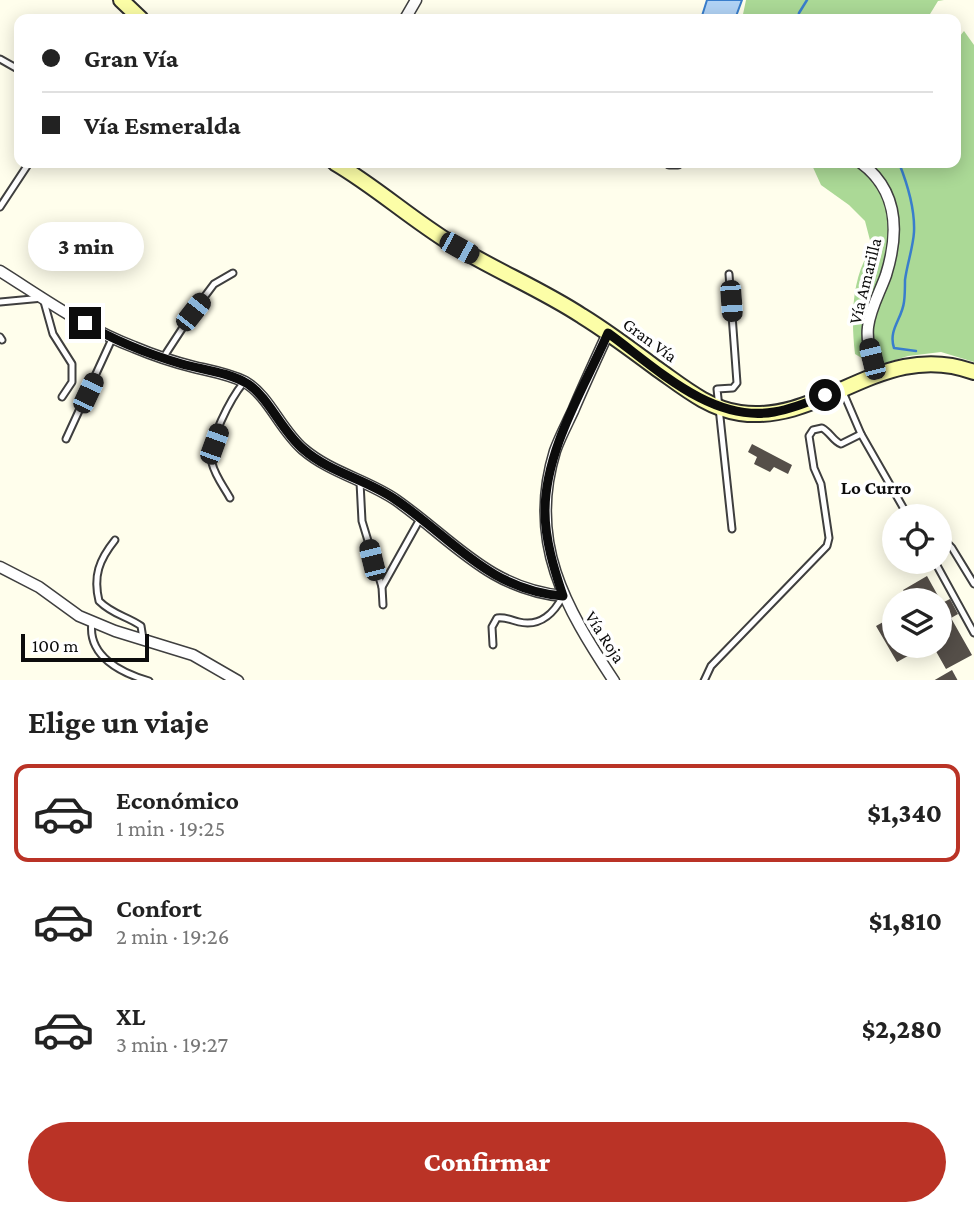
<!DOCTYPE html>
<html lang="es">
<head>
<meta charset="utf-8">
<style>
  body { margin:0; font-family:"Crimson Pro",serif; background:#f2f2f2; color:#222; height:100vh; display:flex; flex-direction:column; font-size:26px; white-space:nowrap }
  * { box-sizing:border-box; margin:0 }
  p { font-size:23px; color:#767676 }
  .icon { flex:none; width:38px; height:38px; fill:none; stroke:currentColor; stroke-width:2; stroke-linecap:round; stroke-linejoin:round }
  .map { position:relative; height:680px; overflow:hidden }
  .panel { display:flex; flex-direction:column; background:#fff; flex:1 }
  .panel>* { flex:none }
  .guide { position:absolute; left:14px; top:14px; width:947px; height:154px; border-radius:14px; box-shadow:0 4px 18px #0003; display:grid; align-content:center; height:154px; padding:0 28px; background:#fff }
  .fabs { position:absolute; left:882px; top:504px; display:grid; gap:14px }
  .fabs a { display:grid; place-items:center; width:70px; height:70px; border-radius:50%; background:#fff; box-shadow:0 4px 18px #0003; font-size:35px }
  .scale { position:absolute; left:21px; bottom:18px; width:128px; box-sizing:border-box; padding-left:7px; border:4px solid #0c0c0c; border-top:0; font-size:19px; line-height:24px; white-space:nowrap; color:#0c0c0c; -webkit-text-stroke:5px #fff; paint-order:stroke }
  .end { position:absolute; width:32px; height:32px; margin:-16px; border:9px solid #0c0c0c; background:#fff; box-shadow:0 0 0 4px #fff }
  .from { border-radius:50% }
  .bubble { position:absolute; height:49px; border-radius:24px; background:#fff; box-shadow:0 4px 18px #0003; font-size:23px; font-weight:800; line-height:49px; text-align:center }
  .car { position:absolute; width:21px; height:42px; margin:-21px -10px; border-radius:9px; box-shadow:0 0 5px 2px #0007; background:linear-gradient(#222 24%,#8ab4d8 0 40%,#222 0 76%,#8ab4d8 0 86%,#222 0) }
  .guide b { display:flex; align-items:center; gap:24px; height:66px; font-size:26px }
  .guide b+b { border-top:2px solid #e0e0e0 }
  .guide i { width:18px; height:18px; background:#222 }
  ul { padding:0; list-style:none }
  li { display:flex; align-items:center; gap:21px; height:98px; margin:0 14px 10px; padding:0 14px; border:4px solid transparent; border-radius:14px }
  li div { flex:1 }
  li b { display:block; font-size:26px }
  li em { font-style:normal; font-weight:800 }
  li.current { border-color:#ba3326 }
  li>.icon { width:63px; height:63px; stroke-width:1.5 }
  h2 { padding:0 28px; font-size:32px; line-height:84px }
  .button { display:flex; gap:14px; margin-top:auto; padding:14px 28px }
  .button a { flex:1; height:80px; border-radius:42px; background:#ba3326; color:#fff; font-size:28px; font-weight:800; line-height:80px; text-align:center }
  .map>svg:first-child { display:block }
</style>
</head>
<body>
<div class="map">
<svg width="974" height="681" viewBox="0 0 974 681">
  <rect width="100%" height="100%" fill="#fffeec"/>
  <!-- forest -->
  <g fill="#abd996">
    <polygon points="746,0 944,0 938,1 927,19 742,19"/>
    <path d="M 964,31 L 974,45 L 974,362 L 941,352 L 908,356 L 882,364 L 865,360 L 855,354 C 851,320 851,276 872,248 L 865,221 L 849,205 L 821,185 L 811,163 L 956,163 L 956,41 Z"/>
  </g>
  <!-- water -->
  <polygon fill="#b1d3f5" stroke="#397ecc" stroke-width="2" points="707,0 742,0 735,19 701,19"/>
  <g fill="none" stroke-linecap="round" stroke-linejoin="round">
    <!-- stream -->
    <g stroke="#397ecc" stroke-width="2.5">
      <polyline points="798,19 799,13 807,0"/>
      <path d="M 899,163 C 907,183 915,210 914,232 C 913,248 907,264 905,280 C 905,287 905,295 904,302 C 902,319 888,330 894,348 L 916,351"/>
    </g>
  </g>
  <!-- building -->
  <g fill="#554f49">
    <polygon points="752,444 792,465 788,474 774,467 770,472 754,464 757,457 748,452"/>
    <polygon points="927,576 942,603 950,599 958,614 951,618 972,655 946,669 933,646 940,646 940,600 909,600 903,590"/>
    <polygon points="894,616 894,646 926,646 897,662 876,626"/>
    <polygon points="952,670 958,681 933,681"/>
  </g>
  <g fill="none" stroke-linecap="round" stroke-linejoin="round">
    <!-- service casing -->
    <g stroke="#3f3f3f" stroke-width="9">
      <g id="service">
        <polyline points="0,59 16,68"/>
        <polyline points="0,207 29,163"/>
        <polyline points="729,274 737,383 733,388 717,389 732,529"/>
        <polyline points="0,302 43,298 53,334 72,364 72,382 62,397"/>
        <polyline points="0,337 2,340"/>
        <polyline points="163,358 193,312 214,284 233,273"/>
        <polyline points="843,392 861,434 908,516"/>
        <polyline points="66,439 112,339"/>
        <polyline points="360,482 362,521 382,587"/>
        <path d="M 230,498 C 224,487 215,476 212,463 C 207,442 231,398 244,382"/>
        <polyline points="906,513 918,516"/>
        <polyline points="940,535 952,548 974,584"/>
        <path d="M 115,540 C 99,560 93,576 99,601 C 113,615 127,616 141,626 L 143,639"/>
        <polyline points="935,562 974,633"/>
        <polyline points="383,605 382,587 420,519"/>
        <path d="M 92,622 C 87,656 121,673 149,681"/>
        <path d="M 493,645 L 492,627 L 497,618 C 506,617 511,620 519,622 C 541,627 554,613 563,596"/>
        <path d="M 704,681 L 711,666 L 827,546 L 829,538 L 821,484 L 814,468 L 809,436 L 813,430 L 822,428 C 830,432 833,441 841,444 L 861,434"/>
      </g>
    </g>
    <!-- minor casing -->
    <g stroke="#3f3f3f" stroke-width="13">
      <g id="minor">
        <polyline points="405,19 416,0"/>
        <polyline points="669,163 678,163"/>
        <path d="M 861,163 C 899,191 899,233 886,275 C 880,292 870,309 868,327 C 866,343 872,359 875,374"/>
        <path d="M 0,271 C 43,298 86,329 134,347 C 153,355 174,362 194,367 C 211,371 229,374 245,382 C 269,396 280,429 303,449 C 331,473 367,480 396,500 C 453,540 489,589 563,596"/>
        <path d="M 608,333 C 596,359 584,385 573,411 C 567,424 560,437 555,451 C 527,542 565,607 614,681"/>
        <polyline points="0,567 39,587 79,616 115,631 193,655 238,681"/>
      </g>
    </g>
    <!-- secondary casing -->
    <g stroke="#2e2e2e" stroke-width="18">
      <g id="secondary">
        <polyline points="121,0 141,19"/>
        <path d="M 335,163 C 376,187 411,219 452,244 C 494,270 541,289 582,316 C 608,332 632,350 656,368 C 682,386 707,408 740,413 C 823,425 883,338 974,372"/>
      </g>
    </g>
    <!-- service -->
    <use href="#service" stroke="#fff" stroke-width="5"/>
    <!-- minor -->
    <use href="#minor" stroke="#fff" stroke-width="10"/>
    <!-- secondary -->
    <use href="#secondary" stroke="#fcfea7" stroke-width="14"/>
  </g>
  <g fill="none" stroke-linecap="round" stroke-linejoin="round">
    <!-- route -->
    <path stroke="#0c0c0c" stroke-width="9" d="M 85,323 C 115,341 148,354 182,364 C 204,370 228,372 248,384 C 269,398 281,430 303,449 C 330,473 366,479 396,500 C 453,539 489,590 563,596 C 554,569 545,540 545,511 C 545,450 584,388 608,333 C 655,367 711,423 774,412 C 792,409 809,402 825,395"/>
  </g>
  <g text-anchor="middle" stroke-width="7" stroke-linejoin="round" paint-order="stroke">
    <!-- street labels -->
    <g font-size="18" fill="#0c0c0c" stroke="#fff">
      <text transform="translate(865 281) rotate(-76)" y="6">Vía Amarilla</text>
      <text transform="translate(650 340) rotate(36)" y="6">Gran Vía</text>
      <text transform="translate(605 637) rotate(57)" y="6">Vía Roja</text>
    </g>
    <!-- neighbourhood labels -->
    <g font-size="19" font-weight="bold" fill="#0c0c0c" stroke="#fff">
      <text x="876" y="494">Lo Curro</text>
    </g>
  </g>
</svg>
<div class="fabs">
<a><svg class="icon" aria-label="locate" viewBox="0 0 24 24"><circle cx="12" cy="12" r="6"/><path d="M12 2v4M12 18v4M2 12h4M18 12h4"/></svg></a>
<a><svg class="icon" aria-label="layers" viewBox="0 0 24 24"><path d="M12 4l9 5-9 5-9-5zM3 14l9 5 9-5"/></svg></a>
</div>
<div class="scale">100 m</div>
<i class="end from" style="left:825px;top:395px"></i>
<i class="end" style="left:85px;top:323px"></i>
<div class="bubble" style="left:28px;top:222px;width:116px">3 min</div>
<i class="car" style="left:459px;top:248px;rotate:119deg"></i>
<i class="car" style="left:731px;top:301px;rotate:176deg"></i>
<i class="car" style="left:193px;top:312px;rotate:38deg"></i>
<i class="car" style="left:872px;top:359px;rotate:346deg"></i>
<i class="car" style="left:88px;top:393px;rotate:25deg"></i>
<i class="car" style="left:214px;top:444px;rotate:20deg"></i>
<i class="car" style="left:372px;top:560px;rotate:346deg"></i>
<div class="guide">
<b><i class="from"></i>Gran Vía</b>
<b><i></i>Vía Esmeralda</b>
</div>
</div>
<section class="panel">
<h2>Elige un viaje</h2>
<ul>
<li class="current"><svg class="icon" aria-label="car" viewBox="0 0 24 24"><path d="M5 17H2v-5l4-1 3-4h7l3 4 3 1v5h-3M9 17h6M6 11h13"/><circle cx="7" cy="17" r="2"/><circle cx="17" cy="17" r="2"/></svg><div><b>Económico</b><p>1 min · 19:25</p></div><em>$1,340</em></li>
<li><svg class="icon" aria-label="car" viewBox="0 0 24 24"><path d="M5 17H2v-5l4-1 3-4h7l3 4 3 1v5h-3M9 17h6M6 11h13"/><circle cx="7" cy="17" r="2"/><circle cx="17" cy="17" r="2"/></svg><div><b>Confort</b><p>2 min · 19:26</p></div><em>$1,810</em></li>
<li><svg class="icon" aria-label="car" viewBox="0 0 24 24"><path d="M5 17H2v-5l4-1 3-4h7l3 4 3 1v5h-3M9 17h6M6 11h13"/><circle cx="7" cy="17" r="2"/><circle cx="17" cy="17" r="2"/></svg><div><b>XL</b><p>3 min · 19:27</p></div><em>$2,280</em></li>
</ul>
<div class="button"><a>Confirmar</a></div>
</section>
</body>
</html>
